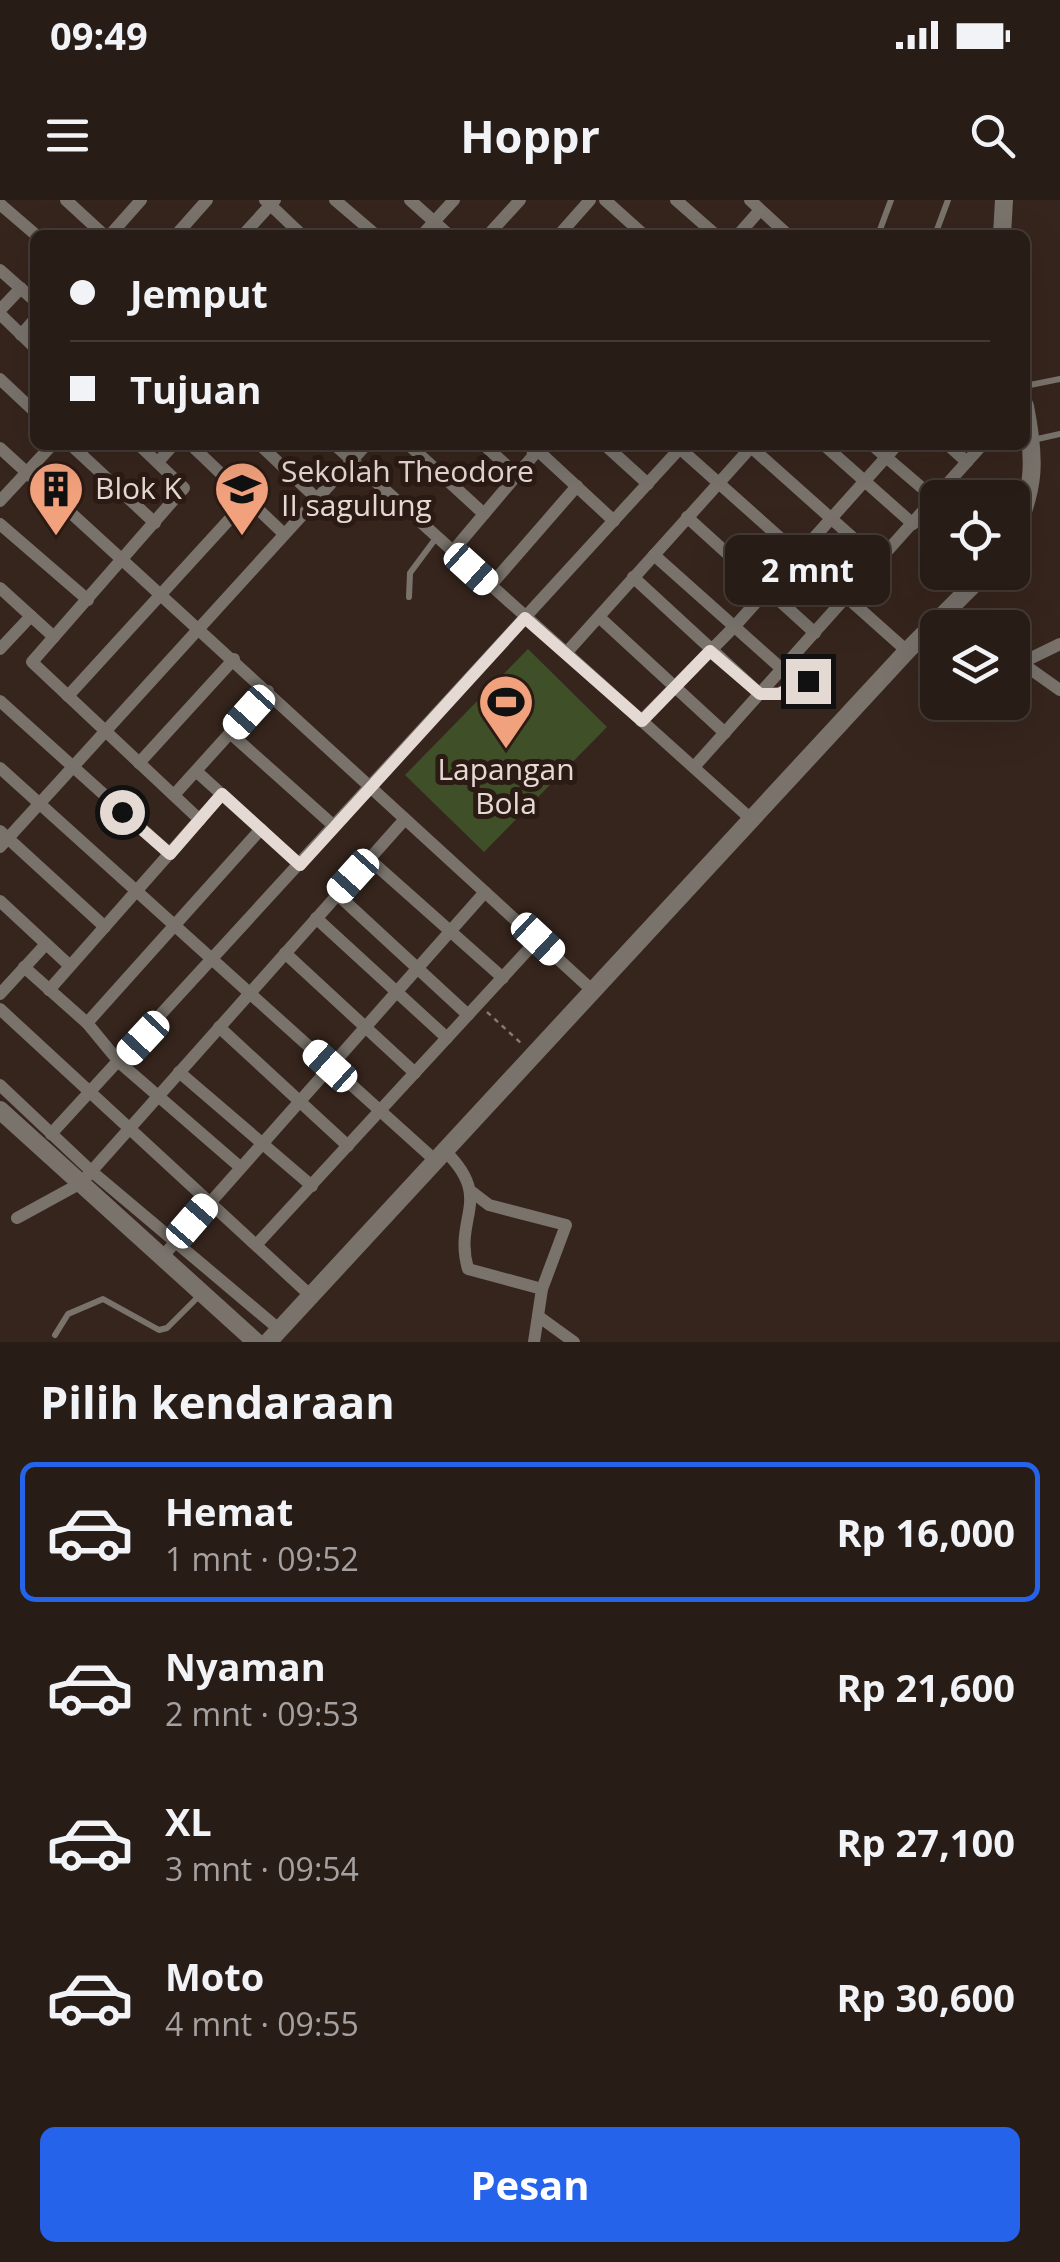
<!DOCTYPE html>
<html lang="id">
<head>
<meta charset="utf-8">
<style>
  body { margin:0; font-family:"Open Sans",sans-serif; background:#30251f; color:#f1f3f6; height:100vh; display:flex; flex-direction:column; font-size:38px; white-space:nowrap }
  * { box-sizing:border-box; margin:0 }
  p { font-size:32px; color:#a5a1a1 }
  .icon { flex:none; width:55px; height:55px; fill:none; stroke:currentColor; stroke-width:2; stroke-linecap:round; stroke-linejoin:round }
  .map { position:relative; height:1142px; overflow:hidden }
  .side { display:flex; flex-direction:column; background:#281c16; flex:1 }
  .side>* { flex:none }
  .hud { position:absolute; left:30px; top:30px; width:1000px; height:220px; border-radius:15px; box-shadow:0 10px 40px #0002,0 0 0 2px #443a35; display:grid; align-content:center; height:220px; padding:0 40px; background:#281c16 }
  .controls { position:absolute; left:920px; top:280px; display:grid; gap:20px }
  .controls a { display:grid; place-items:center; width:110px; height:110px; border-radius:15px; background:#281c16; box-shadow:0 10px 40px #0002,0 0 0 2px #443a35; font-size:50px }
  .end { position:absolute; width:45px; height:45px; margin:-22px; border:12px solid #e5d9d4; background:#111; box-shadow:0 0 0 5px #111 }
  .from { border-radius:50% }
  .bubble { position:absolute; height:70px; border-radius:15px; background:#281c16; box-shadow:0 10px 40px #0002,0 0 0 2px #443a35; font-size:32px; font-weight:700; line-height:70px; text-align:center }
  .car { position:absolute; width:30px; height:60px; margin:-30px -15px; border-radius:12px; box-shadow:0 0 8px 2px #0007; background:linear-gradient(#fff 24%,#345 0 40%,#fff 0 76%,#345 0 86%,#fff 0) }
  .hud b { display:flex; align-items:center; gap:35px; height:95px; font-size:38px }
  .hud b+b { border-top:2px solid #443a35 }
  .hud i { width:25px; height:25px; background:#f1f3f6 }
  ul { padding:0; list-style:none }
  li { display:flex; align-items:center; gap:30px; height:140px; margin:0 20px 15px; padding:0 20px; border:5px solid transparent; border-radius:15px }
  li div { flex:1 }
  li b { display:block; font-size:38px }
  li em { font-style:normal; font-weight:700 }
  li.active { border-color:#2563eb }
  li>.icon { width:90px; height:90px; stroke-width:1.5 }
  h2 { padding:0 40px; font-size:45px; line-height:120px }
  .primary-button { display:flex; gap:20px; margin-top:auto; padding:20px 40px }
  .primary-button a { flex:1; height:115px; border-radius:15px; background:#2563eb; color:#fff; font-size:40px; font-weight:700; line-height:115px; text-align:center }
  .status { display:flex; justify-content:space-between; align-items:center; height:70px; padding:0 50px; background:#281c16; direction:ltr }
  .status svg { height:28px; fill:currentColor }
  header { display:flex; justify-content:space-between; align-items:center; height:130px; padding:0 40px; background:#281c16; font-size:45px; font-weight:700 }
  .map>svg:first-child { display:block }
</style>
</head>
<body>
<div class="status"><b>09:49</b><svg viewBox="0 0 49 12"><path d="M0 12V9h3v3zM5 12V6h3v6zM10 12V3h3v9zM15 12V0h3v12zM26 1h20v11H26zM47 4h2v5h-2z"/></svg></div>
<header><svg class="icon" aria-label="menu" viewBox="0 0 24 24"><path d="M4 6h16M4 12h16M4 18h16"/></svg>Hoppr<svg class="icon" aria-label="search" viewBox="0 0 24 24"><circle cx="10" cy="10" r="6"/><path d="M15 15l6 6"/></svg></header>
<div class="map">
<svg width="1060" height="1142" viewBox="0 0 1060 1142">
  <rect width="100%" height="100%" fill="#36251d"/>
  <!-- green -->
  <polygon fill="#3f5029" points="528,449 607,527 484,652 405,575"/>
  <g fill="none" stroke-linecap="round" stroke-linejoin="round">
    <!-- path -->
    <polyline stroke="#877871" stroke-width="2.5" stroke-dasharray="5 5" stroke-linecap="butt" points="487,812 522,844"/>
    <!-- service -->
    <g stroke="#79736c" stroke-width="6">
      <polyline points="878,35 891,0"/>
      <polyline points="935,35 948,0"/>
      <polyline points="1025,186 1060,179"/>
      <polyline points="1033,240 1060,234"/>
      <polyline points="409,397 410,373 436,338"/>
      <polyline points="55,1135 68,1114 103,1099 159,1130 167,1128 202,1093"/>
    </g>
    <!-- minor -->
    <g stroke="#79736c" stroke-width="12">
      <polyline points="66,0 104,35"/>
      <polyline points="265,0 302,35"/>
      <polyline points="335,0 376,35"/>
      <polyline points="410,0 449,35"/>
      <polyline points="605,0 644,35"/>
      <polyline points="676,0 716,35"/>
      <polyline points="750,0 788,35"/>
      <polyline points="0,4 36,35"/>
      <polyline points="110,35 141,0"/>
      <polyline points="176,35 207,0"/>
      <polyline points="243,35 275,0"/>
      <polyline points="422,35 454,0"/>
      <polyline points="488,35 520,0"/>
      <polyline points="559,35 590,0"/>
      <polyline points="738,35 760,10"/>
      <polyline points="0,70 35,101"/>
      <polyline points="0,110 21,88"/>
      <polyline points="0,114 35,148"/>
      <polyline points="21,135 35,119"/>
      <polyline points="0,179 35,212"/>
      <polyline points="71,245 155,323"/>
      <polyline points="139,245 184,288 32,462 200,620"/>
      <polyline points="191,245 283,333"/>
      <polyline points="260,245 315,297"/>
      <polyline points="335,245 751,619"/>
      <polyline points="409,245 484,314"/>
      <polyline points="484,245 517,275"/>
      <polyline points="605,245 648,284"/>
      <polyline points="676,245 907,451"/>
      <polyline points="824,245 913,324"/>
      <polyline points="872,245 935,299"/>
      <polyline points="948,245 967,262"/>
      <polyline points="534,247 614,321"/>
      <polyline points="751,247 880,362"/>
      <polyline points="0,248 593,791"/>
      <polyline points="158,262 173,245"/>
      <polyline points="0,301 52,245"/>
      <polyline points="687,317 815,433"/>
      <polyline points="0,324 88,400"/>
      <polyline points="452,352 533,256 532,245"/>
      <polyline points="654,355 783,470"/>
      <polyline points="633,377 760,494 779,493 808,481"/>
      <polyline points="490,386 577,286"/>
      <polyline points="0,388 54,437"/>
      <polyline points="945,414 967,428"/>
      <polyline points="599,417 725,533"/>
      <polyline points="0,449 31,416"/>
      <polyline points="567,452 753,245"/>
      <polyline points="1012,456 1060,490"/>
      <polyline points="1023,462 1060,444"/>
      <polyline points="68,496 248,299"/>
      <polyline points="0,501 170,654"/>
      <polyline points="641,521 734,427 897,245"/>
      <polyline points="230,533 334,626"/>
      <polyline points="139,563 234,459"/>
      <polyline points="694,567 982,245"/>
      <polyline points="0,568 437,962"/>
      <polyline points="196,571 300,665"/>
      <polyline points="174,595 268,491"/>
      <polyline points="0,631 105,727"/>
      <polyline points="0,647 366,245"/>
      <polyline points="369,659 503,778"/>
      <polyline points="337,694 468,815"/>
      <polyline points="0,701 70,766"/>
      <polyline points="316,718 447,838"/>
      <polyline points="285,753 415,873"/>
      <polyline points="24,767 87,823 120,863 240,967"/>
      <polyline points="49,790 222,594"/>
      <polyline points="0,794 46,744"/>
      <polyline points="0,809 311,1096"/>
      <polyline points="87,823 261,629"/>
      <polyline points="219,827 348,946"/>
      <polyline points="179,872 312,986"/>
      <polyline points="0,885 90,970 280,1130"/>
      <polyline points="51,934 683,245"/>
      <path d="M 446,952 C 494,1000 453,1017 468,1069 L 542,1089 L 534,1142"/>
      <polyline points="472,992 489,1005 566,1025 542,1089"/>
      <polyline points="17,1018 81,983 405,619"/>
      <polyline points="257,1044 538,739"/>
      <polyline points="163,1056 485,692"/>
      <polyline points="538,1116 574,1142"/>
    </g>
    <!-- tertiary -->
    <g stroke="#79736c" stroke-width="18">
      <polyline points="1002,35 1004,0"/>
      <path d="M 1012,340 C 1035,287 1036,262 1025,206"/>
      <polyline points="0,910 256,1142"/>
      <polyline points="268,1142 907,451 986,372"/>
    </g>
  </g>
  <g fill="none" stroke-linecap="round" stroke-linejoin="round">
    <!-- route -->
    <polyline stroke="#e5d9d4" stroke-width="12" points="122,612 170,654 222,594 300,665 525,418 642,521 710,451 760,494 779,494 808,481"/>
  </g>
  <!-- icons -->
  <defs>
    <g id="building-pin" transform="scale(2.875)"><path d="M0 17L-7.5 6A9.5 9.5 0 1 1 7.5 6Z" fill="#f1a17c" stroke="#2c1b14"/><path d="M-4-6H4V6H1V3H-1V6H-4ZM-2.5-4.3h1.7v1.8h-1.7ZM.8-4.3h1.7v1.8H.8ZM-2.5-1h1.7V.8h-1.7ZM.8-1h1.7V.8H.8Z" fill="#111"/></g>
    <g id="school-pin" transform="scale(2.875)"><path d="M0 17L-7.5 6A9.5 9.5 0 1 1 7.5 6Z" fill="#f1a17c" stroke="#2c1b14"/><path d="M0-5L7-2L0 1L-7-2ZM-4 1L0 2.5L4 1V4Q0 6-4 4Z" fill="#111"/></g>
    <g id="stadium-pin" transform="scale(2.875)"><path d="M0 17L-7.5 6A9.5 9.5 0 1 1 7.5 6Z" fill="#f1a17c" stroke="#2c1b14"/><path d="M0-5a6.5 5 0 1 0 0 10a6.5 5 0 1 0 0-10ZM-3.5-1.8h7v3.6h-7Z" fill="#111"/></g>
  </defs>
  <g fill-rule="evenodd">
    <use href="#building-pin" x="56" y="289"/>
    <use href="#school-pin" x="242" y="289"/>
    <use href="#stadium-pin" x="506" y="502"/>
  </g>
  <g text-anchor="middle" stroke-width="10" stroke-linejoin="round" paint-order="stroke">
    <!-- poi labels -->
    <g font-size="30" fill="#e5d9d4" stroke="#2c1b14" text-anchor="start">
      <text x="281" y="282">Sekolah Theodore<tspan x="281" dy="34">II sagulung</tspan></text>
      <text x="95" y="299">Blok K</text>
      <text x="506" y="580" text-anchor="middle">Lapangan<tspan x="506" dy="34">Bola</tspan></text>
    </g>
  </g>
</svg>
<div class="controls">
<a><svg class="icon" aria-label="locate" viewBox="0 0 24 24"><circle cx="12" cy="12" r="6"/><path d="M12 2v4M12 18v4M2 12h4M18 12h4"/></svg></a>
<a><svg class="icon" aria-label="layers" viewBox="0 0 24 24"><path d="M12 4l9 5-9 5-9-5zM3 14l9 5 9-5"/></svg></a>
</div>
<i class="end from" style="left:122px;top:612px"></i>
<i class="end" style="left:808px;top:481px"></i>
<div class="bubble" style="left:725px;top:335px;width:165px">2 mnt</div>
<i class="car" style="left:471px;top:369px;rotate:132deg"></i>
<i class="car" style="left:249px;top:512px;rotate:222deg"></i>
<i class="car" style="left:353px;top:676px;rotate:222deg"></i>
<i class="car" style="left:538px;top:739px;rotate:133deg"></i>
<i class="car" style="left:143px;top:838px;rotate:223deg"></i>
<i class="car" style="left:330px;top:866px;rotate:312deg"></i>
<i class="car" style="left:192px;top:1021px;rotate:41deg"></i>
<div class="hud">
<b><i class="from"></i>Jemput</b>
<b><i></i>Tujuan</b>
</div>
</div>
<section class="side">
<h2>Pilih kendaraan</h2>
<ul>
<li class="active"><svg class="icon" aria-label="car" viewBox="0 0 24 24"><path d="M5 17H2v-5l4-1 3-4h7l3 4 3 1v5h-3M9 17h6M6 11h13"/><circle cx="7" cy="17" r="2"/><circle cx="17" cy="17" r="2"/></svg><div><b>Hemat</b><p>1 mnt · 09:52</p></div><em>Rp 16,000</em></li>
<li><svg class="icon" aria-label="car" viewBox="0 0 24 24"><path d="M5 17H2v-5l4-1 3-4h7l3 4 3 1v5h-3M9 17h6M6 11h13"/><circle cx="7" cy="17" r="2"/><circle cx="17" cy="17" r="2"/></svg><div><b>Nyaman</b><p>2 mnt · 09:53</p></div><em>Rp 21,600</em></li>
<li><svg class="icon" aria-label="car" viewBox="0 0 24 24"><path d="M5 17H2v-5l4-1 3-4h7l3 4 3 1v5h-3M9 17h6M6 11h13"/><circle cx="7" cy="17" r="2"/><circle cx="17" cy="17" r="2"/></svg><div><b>XL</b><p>3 mnt · 09:54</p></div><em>Rp 27,100</em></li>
<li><svg class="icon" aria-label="car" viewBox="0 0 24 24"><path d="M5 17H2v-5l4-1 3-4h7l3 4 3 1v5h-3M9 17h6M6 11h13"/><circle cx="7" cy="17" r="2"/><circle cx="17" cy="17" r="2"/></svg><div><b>Moto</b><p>4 mnt · 09:55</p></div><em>Rp 30,600</em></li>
</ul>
<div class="primary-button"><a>Pesan</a></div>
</section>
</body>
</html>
